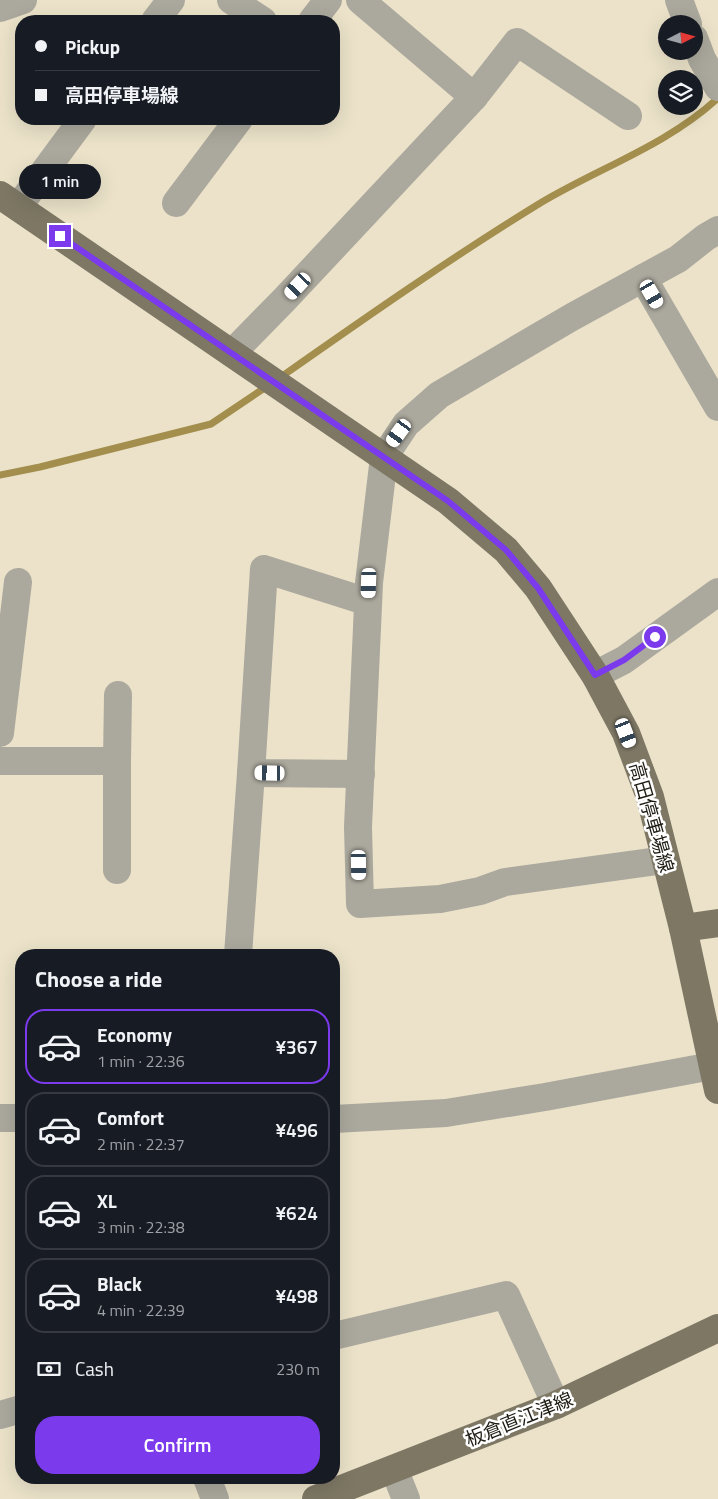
<!DOCTYPE html>
<html lang="en">
<head>
<meta charset="utf-8">
<style>
  body { margin:0; font-family:"Titillium Web","Noto Sans JP",sans-serif; background:#242831; color:#f1f3f6; height:100vh; display:flex; flex-direction:column; font-size:19px; white-space:nowrap }
  * { box-sizing:border-box; margin:0 }
  p { font-size:16px; color:#9ea1a6 }
  .icon { flex:none; width:28px; height:28px; fill:none; stroke:currentColor; stroke-width:2; stroke-linecap:round; stroke-linejoin:round }
  .map { position:relative; flex:1; overflow:hidden }
  .side { position:absolute; left:15px; top:949px; width:325px; height:535px; display:flex; flex-direction:column; background:#171b24; border-radius:20px; box-shadow:0 5px 20px #0002 }
  .side>* { flex:none }
  .top-card { position:absolute; left:15px; top:15px; width:325px; height:110px; border-radius:20px; box-shadow:0 5px 20px #0002; display:grid; align-content:center; height:110px; padding:0 20px; background:#171b24 }
  .needle { width:32px; rotate:84deg }
  .controls { position:absolute; left:658px; top:15px; display:grid; gap:10px }
  .controls a { display:grid; place-items:center; width:45px; height:45px; border-radius:50%; background:#171b24; box-shadow:0 5px 20px #0002; font-size:25px }
  .end { position:absolute; width:22px; height:22px; margin:-11px; border:6px solid #7c3aed; background:#fff; box-shadow:0 0 0 2px #fff }
  .from { border-radius:50% }
  .bubble { position:absolute; height:35px; border-radius:18px; background:#171b24; box-shadow:0 5px 20px #0002; font-size:16px; font-weight:600; line-height:35px; text-align:center }
  .car { position:absolute; width:15px; height:30px; margin:-15px -8px; border-radius:6px; box-shadow:0 0 4px 1px #0007; background:linear-gradient(#fff 24%,#345 0 40%,#fff 0 76%,#345 0 86%,#fff 0) }
  .top-card b { display:flex; align-items:center; gap:18px; height:48px; font-size:19px }
  .top-card b+b { border-top:1px solid #363941 }
  .top-card i { width:12px; height:12px; background:#f1f3f6 }
  ul { padding:0; list-style:none }
  li { display:flex; align-items:center; gap:15px; height:75px; margin:0 10px 8px; padding:0 10px; border:2px solid #363941; border-radius:20px }
  li div { flex:1 }
  li b { display:block; font-size:19px }
  li em { font-style:normal; font-weight:600 }
  li.current { border-color:#7c3aed }
  li>.icon { width:45px; height:45px; stroke-width:1.5 }
  h2 { padding:0 20px; font-size:22px; line-height:60px }
  .pay { display:flex; align-items:center; gap:12px; height:55px; padding:0 20px; font-size:19px }
  .pay p { margin-inline-start:auto }
  .cta { display:flex; gap:10px; margin-top:auto; padding:10px 20px }
  .cta a { flex:1; height:58px; border-radius:20px; background:#7c3aed; color:#fff; font-size:20px; font-weight:600; line-height:58px; text-align:center }
  .map>svg:first-child { display:block }
</style>
</head>
<body>
<div class="map">
<svg width="718" height="1499" viewBox="0 0 718 1499">
  <rect width="100%" height="100%" fill="#ebe2c9"/>
  <g fill="none" stroke-linecap="round" stroke-linejoin="round">
    <!-- stream -->
    <g stroke="#a38e4d" stroke-width="7">
      <path d="M 278,379 C 365,318 452,257 542,202 C 601,167 667,145 718,98"/>
      <polyline points="0,475 40,467 211,424 269,385"/>
    </g>
    <!-- minor -->
    <g stroke="#aba89d" stroke-width="28">
      <polyline points="231,0 263,21"/>
      <polyline points="679,0 688,24"/>
      <polyline points="0,8 23,0"/>
      <polyline points="155,21 171,0"/>
      <polyline points="312,21 328,0"/>
      <polyline points="694,38 702,59 718,87"/>
      <polyline points="474,97 517,42 628,116"/>
      <polyline points="176,203 239,119"/>
      <polyline points="18,207 83,119"/>
      <polyline points="643,278 718,407"/>
      <polyline points="232,353 284,300 474,97 360,0"/>
      <polyline points="595,675 624,660 718,592"/>
      <polyline points="0,733 18,582"/>
      <polyline points="0,761 117,761 117,870"/>
      <polyline points="117,761 118,695"/>
      <polyline points="361,774 251,773 264,569 368,602"/>
      <polyline points="665,860 505,882 480,891 440,899 360,904 358,827 369,583 384,457 406,424 439,395 572,317 678,259 706,237 718,230"/>
      <polyline points="238,955 251,773"/>
      <polyline points="0,1118 21,1118"/>
      <polyline points="334,1119 446,1113 545,1097 712,1066"/>
      <polyline points="334,1336 506,1295 556,1405"/>
      <polyline points="0,1415 21,1409"/>
      <polyline points="394,1469 406,1499"/>
      <polyline points="207,1478 215,1499"/>
    </g>
    <!-- major -->
    <g stroke="#7d7764" stroke-width="28">
      <polyline points="0,195 448,501 506,550 538,588 595,675 626,733 650,797 683,928 718,1090"/>
      <polyline points="683,928 718,923"/>
      <polyline points="316,1499 556,1405 718,1328"/>
    </g>
  </g>
  <g fill="none" stroke-linecap="round" stroke-linejoin="round">
    <!-- route -->
    <polyline stroke="#7c3aed" stroke-width="6" points="60,236 448,501 506,550 538,588 595,675 624,660 655,637"/>
  </g>
  <g text-anchor="middle" stroke-width="5" stroke-linejoin="round" paint-order="stroke">
    <!-- street labels -->
    <g font-size="19" fill="#1e1b12" stroke="#fff">
      <text transform="translate(652 817) rotate(74)" y="7">高田停車場線</text>
      <text transform="translate(519 1419) rotate(-22)" y="7">板倉直江津線</text>
    </g>
  </g>
</svg>
<div class="controls">
<a><svg class="needle" viewBox="-14 -14 28 28"><path d="M0-13l5 13h-10z" fill="#e53935"/><path d="M0 13l5-13h-10z" fill="#9ea1a6"/></svg></a>
<a><svg class="icon" aria-label="layers" viewBox="0 0 24 24"><path d="M12 4l9 5-9 5-9-5zM3 14l9 5 9-5"/></svg></a>
</div>
<i class="end from" style="left:655px;top:637px"></i>
<i class="end" style="left:60px;top:236px"></i>
<div class="bubble" style="left:19px;top:164px;width:82px">1 min</div>
<i class="car" style="left:298px;top:286px;rotate:223deg"></i>
<i class="car" style="left:652px;top:294px;rotate:150deg"></i>
<i class="car" style="left:399px;top:433px;rotate:216deg"></i>
<i class="car" style="left:369px;top:583px;rotate:182deg"></i>
<i class="car" style="left:626px;top:733px;rotate:159deg"></i>
<i class="car" style="left:270px;top:773px;rotate:271deg"></i>
<i class="car" style="left:359px;top:865px;rotate:179deg"></i>
<div class="top-card">
<b><i class="from"></i>Pickup</b>
<b><i></i>高田停車場線</b>
</div>
<section class="side">
<h2>Choose a ride</h2>
<ul>
<li class="current"><svg class="icon" aria-label="car" viewBox="0 0 24 24"><path d="M5 17H2v-5l4-1 3-4h7l3 4 3 1v5h-3M9 17h6M6 11h13"/><circle cx="7" cy="17" r="2"/><circle cx="17" cy="17" r="2"/></svg><div><b>Economy</b><p>1 min · 22:36</p></div><em>¥367</em></li>
<li><svg class="icon" aria-label="car" viewBox="0 0 24 24"><path d="M5 17H2v-5l4-1 3-4h7l3 4 3 1v5h-3M9 17h6M6 11h13"/><circle cx="7" cy="17" r="2"/><circle cx="17" cy="17" r="2"/></svg><div><b>Comfort</b><p>2 min · 22:37</p></div><em>¥496</em></li>
<li><svg class="icon" aria-label="car" viewBox="0 0 24 24"><path d="M5 17H2v-5l4-1 3-4h7l3 4 3 1v5h-3M9 17h6M6 11h13"/><circle cx="7" cy="17" r="2"/><circle cx="17" cy="17" r="2"/></svg><div><b>XL</b><p>3 min · 22:38</p></div><em>¥624</em></li>
<li><svg class="icon" aria-label="car" viewBox="0 0 24 24"><path d="M5 17H2v-5l4-1 3-4h7l3 4 3 1v5h-3M9 17h6M6 11h13"/><circle cx="7" cy="17" r="2"/><circle cx="17" cy="17" r="2"/></svg><div><b>Black</b><p>4 min · 22:39</p></div><em>¥498</em></li>
</ul>
<div class="pay"><svg class="icon" aria-label="cash" viewBox="0 0 24 24"><path d="M3 7h18v10H3z"/><circle cx="12" cy="12" r="2"/></svg>Cash<p>230 m</p></div>
<div class="cta"><a>Confirm</a></div>
</section>
</div>
</body>
</html>
